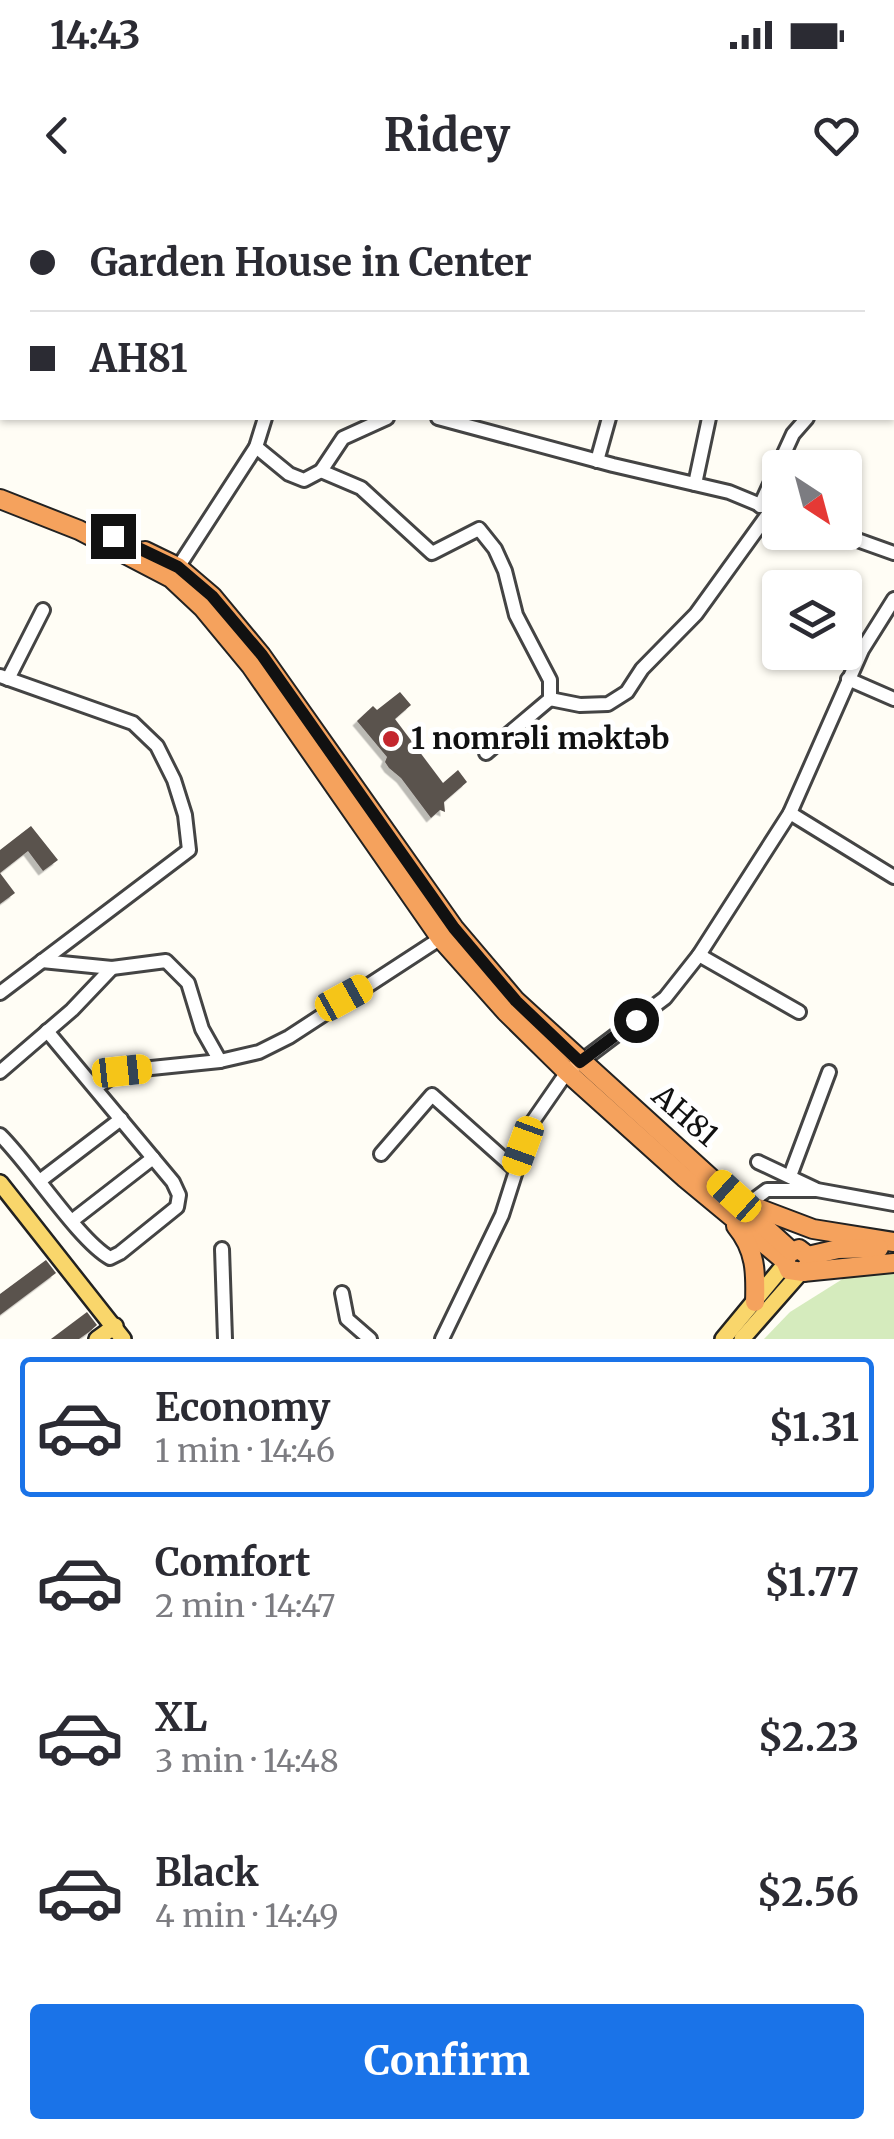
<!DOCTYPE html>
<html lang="en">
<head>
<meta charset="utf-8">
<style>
  body { margin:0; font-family:Merriweather,serif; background:#f2f2f3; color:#2b2b33; height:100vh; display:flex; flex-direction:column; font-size:38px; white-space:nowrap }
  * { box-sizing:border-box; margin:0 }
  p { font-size:32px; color:#7c7c81 }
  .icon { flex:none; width:55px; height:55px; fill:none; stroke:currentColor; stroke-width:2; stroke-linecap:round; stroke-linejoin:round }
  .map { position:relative; height:1139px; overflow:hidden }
  .panel { display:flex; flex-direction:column; background:#fff; flex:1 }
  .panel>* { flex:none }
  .top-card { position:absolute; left:0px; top:0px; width:895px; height:220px; box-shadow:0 2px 8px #0004; display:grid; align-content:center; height:220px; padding:0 30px; background:#fff }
  .needle { width:65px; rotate:144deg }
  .controls { position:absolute; left:762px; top:250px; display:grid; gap:20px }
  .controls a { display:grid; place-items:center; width:100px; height:100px; border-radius:10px; background:#fff; box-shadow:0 2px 8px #0004; font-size:50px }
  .end { position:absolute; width:45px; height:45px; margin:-22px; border:12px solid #111; background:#fff; box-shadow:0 0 0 5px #fff }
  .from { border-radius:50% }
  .car { position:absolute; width:30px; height:60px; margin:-30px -15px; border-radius:12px; box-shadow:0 0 8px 2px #0007; background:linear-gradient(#f5c518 24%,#345 0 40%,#f5c518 0 76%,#345 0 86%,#f5c518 0) }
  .top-card b { display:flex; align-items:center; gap:35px; height:95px; font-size:38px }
  .top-card b+b { border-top:2px solid #e1e1e2 }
  .top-card i { width:25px; height:25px; background:#2b2b33 }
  ul { padding:18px 0 0; list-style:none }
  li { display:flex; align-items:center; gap:30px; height:140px; margin:0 20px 15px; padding:0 10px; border:5px solid transparent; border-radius:10px }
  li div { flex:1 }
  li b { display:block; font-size:38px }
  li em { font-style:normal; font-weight:700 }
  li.active { border-color:#1a73e8 }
  li>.icon { width:90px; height:90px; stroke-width:1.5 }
  .primary-button { display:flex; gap:20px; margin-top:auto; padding:20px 30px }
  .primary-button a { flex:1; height:115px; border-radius:10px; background:#1a73e8; color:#fff; font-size:40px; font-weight:700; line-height:115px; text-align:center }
  .status { display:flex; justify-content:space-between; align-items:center; height:70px; padding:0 50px; background:#fff; direction:ltr }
  .status svg { height:28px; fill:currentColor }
  header { display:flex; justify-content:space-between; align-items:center; height:130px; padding:0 30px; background:#fff; font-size:45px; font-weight:700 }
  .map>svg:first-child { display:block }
</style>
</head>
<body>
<div class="status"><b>14:43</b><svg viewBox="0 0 49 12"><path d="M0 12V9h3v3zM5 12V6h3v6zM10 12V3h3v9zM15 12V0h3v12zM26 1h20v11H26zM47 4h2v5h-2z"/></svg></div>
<header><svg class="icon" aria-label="back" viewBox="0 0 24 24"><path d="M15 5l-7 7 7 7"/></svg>Ridey<svg class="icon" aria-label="heart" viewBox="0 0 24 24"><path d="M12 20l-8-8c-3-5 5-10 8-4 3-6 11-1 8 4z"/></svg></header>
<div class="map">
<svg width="894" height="1139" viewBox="0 0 894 1139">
  <defs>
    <filter id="shadow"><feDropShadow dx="-4.5" dy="4.5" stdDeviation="0" flood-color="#0004"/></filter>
  </defs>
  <rect width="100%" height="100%" fill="#fffdf5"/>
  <!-- green -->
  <polygon fill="#d5ebbd" points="894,1072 894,1139 764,1139 790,1112 849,1075"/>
  <!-- building -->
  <g fill="#5a524d" filter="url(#shadow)">
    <polygon points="400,492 411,505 395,519 443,583 458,570 467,582 444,602 445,612 440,610 431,618 401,578 389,568 385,562 387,557 357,521 373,506 377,510"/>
    <polygon points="31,626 58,660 43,671 28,651 0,673 0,650"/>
    <polygon points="0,673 15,693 0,704"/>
    <polygon points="46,1060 56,1073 0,1115 0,1094"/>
    <polygon points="87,1112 97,1125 89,1132 79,1139 51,1139"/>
  </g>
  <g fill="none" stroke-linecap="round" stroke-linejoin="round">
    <!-- minor casing -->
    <g stroke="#444" stroke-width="18">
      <g id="minor">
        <polyline points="46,0 47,2"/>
        <polyline points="108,0 110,2"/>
        <polyline points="209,0 211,2"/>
        <polyline points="651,0 657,2"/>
        <polyline points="172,2 174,0"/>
        <polyline points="360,2 362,0"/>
        <polyline points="524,2 525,0"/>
        <polyline points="755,2 756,0"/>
        <polyline points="0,101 2,101"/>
        <polyline points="892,195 894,196"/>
        <polyline points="438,218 613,265 729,292 780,313"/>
        <polyline points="256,247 289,274 304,280 321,271 343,238 387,218"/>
        <polyline points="597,261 609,218"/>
        <polyline points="321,271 361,288 432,353 479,329 495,349 505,371 516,415 550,480 550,499 486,553"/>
        <polyline points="695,284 709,218"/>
        <polyline points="760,306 793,234 807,218"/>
        <polyline points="835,332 894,353"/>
        <polyline points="175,372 256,247 265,218"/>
        <polyline points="0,476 133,523 157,546 174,580 185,615 189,650 0,793"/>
        <polyline points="8,479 43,410"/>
        <polyline points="848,479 894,499"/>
        <polyline points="550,499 580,505 608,504 627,492 642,469 696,414 771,310"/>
        <polyline points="790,613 894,677"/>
        <polyline points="699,755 799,812"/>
        <polyline points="42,761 112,768 166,761 188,783 202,829 220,861"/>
        <polyline points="0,872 72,810 112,768"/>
        <polyline points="96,887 122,871 220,861 259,852 289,837 444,736"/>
        <path d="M 0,935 C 30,964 79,1041 110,1058 L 120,1053 L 177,1007 L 179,995 L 173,982 L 47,831"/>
        <polyline points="381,954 432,895 515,969"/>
        <polyline points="758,962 815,989"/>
        <polyline points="790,976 829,872"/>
        <polyline points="41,980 121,919"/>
        <polyline points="748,1004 767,990 817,990 894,1004"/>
        <polyline points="73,1020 153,958"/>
        <polyline points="222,1049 225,1139"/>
        <polyline points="342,1093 347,1119 370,1139"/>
        <polyline points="442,1139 502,1015 531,924 567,872 665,798 699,755 790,613 862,450 894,399"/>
      </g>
    </g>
    <!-- major casing -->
    <g stroke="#222" stroke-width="20">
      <g id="major">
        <polyline points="0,983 123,1139"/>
        <polyline points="97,1139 115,1126"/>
        <polyline points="723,1139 785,1064"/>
        <polyline points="742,1139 800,1073"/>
      </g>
    </g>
    <!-- highway casing -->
    <g stroke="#222" stroke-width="22">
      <g id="highway">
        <polyline points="0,299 79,330 171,378 203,408 251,466 441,739 506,812 567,872 685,978 785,1061 789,1070 803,1072 810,1063 808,1056 799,1049 789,1053 785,1061"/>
        <polyline points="145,351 178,367 212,396 261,455 454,728 516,801 791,1051"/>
        <polyline points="755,1007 813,1029 894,1042"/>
        <path d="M 736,1026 C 756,1050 756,1073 755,1102"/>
        <polyline points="808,1056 838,1049 879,1048"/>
        <polyline points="803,1072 894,1063"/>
      </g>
    </g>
    <!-- minor -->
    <use href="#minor" stroke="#fff" stroke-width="12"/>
    <!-- major -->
    <use href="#major" stroke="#f9d66b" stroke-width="15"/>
    <!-- highway -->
    <use href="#highway" stroke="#f5a25d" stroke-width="18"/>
  </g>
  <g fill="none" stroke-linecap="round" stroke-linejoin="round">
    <!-- route -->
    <polyline stroke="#111" stroke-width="12" points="113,336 178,367 212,396 262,455 454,728 516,801 580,862 636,820"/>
  </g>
  <!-- markers -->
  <circle fill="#c4262e" stroke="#fff" stroke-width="4" cx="391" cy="539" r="10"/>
  <g text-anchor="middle" stroke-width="10" stroke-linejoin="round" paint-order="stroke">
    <!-- poi labels -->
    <g font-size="30" font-weight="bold" fill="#111" stroke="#fff" text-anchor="start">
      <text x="411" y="549">1 nomrəli məktəb</text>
    </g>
    <!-- street labels -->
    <g font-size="30" fill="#111" stroke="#fff">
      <text transform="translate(685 916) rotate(41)" y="10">AH81</text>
    </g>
  </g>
</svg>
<div class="controls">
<a><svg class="needle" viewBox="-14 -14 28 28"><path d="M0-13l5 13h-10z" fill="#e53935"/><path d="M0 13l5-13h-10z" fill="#7c7c81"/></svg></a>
<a><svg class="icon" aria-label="layers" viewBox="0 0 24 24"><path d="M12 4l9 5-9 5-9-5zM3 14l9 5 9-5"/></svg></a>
</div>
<i class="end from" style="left:636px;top:820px"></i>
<i class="end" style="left:113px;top:336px"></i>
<i class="car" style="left:344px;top:798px;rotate:61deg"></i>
<i class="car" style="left:122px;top:871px;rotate:84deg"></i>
<i class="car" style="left:523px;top:946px;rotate:200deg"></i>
<i class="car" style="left:734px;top:996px;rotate:312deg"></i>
<div class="top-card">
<b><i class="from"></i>Garden House in Center</b>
<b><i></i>AH81</b>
</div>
</div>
<section class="panel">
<ul>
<li class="active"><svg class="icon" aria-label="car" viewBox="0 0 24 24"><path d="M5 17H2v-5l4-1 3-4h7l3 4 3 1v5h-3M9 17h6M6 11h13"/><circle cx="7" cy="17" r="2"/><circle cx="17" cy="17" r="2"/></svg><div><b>Economy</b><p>1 min · 14:46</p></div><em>$1.31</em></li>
<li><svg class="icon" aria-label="car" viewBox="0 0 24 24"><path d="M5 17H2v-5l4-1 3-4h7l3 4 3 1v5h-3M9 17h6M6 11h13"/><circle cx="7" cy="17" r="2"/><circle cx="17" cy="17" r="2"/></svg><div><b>Comfort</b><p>2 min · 14:47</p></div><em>$1.77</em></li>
<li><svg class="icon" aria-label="car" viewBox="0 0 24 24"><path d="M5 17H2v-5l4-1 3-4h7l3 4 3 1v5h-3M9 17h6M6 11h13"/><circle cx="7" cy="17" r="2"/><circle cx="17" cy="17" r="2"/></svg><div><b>XL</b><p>3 min · 14:48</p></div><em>$2.23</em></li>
<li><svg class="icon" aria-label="car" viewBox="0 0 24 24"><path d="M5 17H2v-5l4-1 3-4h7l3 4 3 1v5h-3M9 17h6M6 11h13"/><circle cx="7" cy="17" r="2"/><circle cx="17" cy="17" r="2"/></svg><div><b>Black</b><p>4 min · 14:49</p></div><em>$2.56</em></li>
</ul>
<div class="primary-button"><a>Confirm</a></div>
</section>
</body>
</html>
